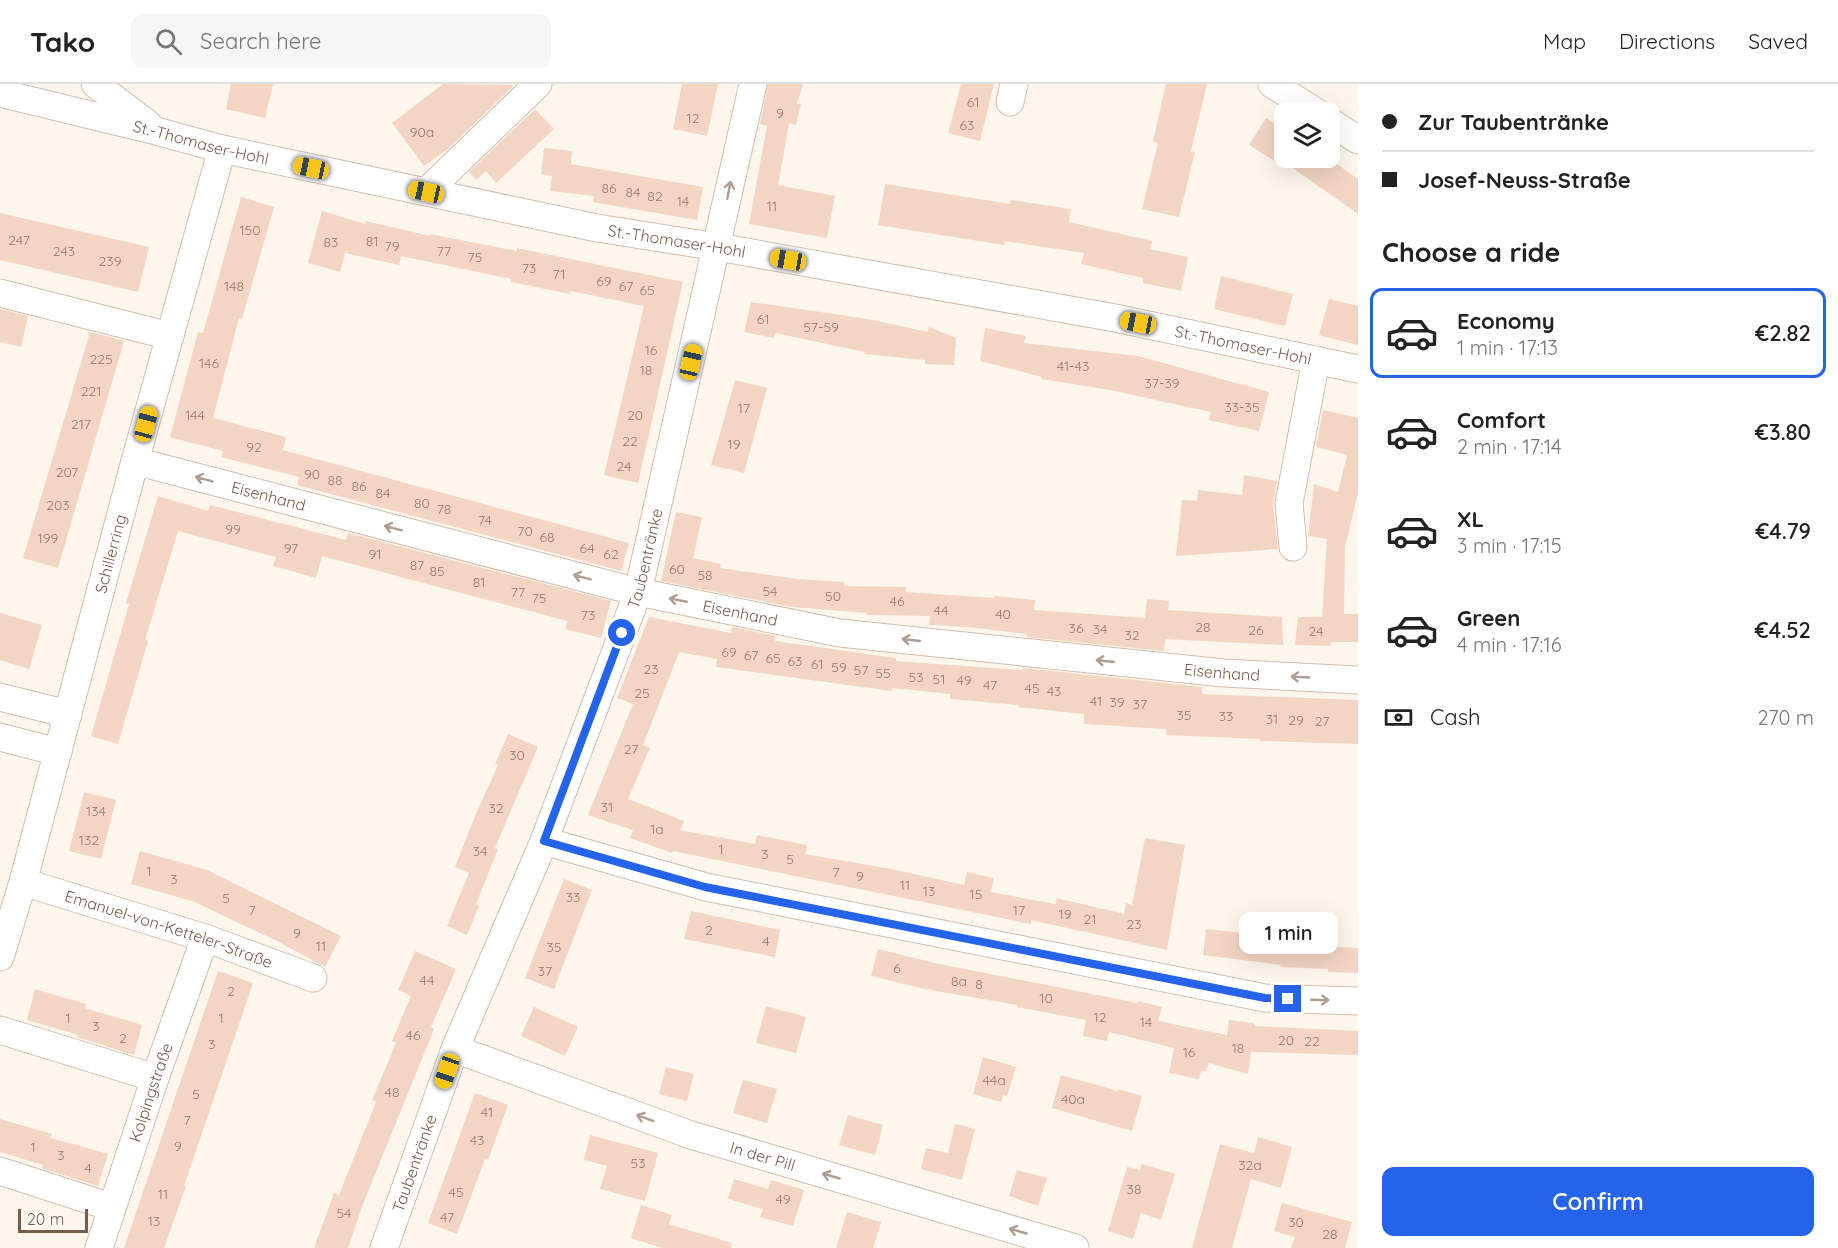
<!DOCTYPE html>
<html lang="en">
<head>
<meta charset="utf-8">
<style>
  body { margin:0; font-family:Quicksand,sans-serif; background:#f6f6f6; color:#222; height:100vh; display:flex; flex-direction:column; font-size:22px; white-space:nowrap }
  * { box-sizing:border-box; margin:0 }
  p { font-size:20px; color:#767676 }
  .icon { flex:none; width:33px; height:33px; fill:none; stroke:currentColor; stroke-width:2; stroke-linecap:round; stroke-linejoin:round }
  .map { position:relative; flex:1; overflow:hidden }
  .panel { display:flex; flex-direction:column; background:#fff; width:480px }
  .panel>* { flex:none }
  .guide { display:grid; align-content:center; height:132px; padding:0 24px; background:#fff }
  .tools { position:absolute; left:1274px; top:18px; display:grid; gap:12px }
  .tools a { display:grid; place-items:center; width:66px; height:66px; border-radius:12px; background:#fff; box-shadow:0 6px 24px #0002; font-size:30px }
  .scale { position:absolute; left:18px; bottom:15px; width:70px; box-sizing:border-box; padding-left:6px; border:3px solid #7a5c4d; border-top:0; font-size:16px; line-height:21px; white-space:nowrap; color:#7a5c4d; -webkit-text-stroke:4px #fffaf3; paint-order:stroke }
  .end { position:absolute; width:27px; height:27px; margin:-14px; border:8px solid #2563eb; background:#fff; box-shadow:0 0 0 3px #fff }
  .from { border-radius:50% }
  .bubble { position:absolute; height:42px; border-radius:12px; background:#fff; box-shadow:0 6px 24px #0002; font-size:20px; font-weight:600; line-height:42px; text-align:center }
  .car { position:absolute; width:18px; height:36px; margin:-18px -9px; border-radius:8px; box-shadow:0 0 4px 2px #0007; background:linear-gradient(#f5c518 24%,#345 0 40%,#f5c518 0 76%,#345 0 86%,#f5c518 0) }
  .guide b { display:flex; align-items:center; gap:21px; height:57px; font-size:22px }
  .guide b+b { border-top:2px solid #e0e0e0 }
  .guide i { width:15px; height:15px; background:#222 }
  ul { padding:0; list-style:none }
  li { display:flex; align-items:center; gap:18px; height:90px; margin:0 12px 9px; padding:0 12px; border:3px solid transparent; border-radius:12px }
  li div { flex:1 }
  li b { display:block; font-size:22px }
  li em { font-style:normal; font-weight:600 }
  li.on { border-color:#2563eb }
  li>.icon { width:54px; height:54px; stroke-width:1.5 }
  h2 { padding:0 24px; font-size:27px; line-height:72px }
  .pay { display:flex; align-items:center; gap:15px; height:66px; padding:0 24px; font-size:22px }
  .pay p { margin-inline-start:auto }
  .action { display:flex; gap:12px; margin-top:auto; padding:12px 24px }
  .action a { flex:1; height:69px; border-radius:12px; background:#2563eb; color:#fff; font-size:24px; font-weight:600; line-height:69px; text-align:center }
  header { display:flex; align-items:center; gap:36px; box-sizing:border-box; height:84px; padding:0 30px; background:#fff; border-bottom:2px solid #e0e0e0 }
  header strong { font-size:28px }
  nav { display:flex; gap:33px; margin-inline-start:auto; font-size:21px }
  .search { width:420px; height:54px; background:#f6f6f6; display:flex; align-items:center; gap:15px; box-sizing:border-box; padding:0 21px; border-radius:12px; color:#767676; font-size:22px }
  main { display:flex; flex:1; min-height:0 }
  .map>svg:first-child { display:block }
</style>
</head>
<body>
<header>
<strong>Tako</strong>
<div class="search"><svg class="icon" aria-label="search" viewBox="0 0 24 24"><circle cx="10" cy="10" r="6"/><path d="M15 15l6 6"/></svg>Search here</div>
<nav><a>Map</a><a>Directions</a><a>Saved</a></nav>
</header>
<main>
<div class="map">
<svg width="1358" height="1164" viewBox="0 0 1358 1164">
  <rect width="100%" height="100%" fill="#fdf6ec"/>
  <!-- building -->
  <g fill="#f3d5c3">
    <polygon points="231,0 273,0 265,34 226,25"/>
    <polygon points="443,0 514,1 448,65 424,82 392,39"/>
    <polygon points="682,0 718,0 707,52 673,45"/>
    <polygon points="768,0 803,0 797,20 801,20 796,41 789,39 778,101 835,112 827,154 749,140 767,42 760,40"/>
    <polygon points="961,0 994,0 980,57 948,49"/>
    <polygon points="1166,0 1207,0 1191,67 1195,68 1179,133 1142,125 1158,59 1153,57"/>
    <polygon points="535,25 554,45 496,99 486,87 476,96 469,88"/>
    <polygon points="1266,34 1284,46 1284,74 1328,74 1358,95 1358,130 1284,78 1284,83 1249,61"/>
    <polygon points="544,64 572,67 571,80 703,103 697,136 593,118 594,112 550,107 552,92 541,90"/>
    <polygon points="885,100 1010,120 1011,116 1071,125 1069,138 1152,157 1150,165 1188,173 1181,207 1143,199 1143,194 1081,180 1084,169 1005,157 1004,161 878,141"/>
    <polygon points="241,113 274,123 242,235 239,234 213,334 286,353 283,366 629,459 621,487 297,401 299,393 221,373 223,367 170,353 198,248 203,249"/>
    <polygon points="322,127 365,140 366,137 430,152 430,150 517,167 517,164 683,198 638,399 604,391 644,222 571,207 570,210 511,198 511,195 401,172 399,181 345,169 340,188 308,179"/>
    <polygon points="0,129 149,163 138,208 0,176"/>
    <polygon points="1221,192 1293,210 1285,242 1214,225"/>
    <polygon points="1329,215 1358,222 1358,261 1319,251"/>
    <polygon points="751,218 868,235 928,248 929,243 956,254 954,281 925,280 925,276 864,270 865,268 775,249 774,254 744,248"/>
    <polygon points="0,225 28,232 21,263 0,258"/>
    <polygon points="985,244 1026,252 1024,259 1138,272 1269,308 1259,347 1209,336 1211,328 1110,306 1042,295 1042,293 980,277"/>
    <polygon points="90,248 124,257 58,484 23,474"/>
    <polygon points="735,296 767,304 744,389 711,381"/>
    <polygon points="1323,326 1358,334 1358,409 1345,463 1344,530 1358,530 1358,558 1331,558 1330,562 1295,561 1298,533 1322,533 1327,455 1308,452 1314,400 1338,408 1347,371 1316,363"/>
    <polygon points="1244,391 1277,397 1273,420 1278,465 1176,472 1182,416 1197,417 1198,406 1242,411"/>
    <polygon points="158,412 208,427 210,421 346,456 348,449 611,517 601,554 565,545 567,537 322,472 316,494 273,482 276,473 178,447 145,556 148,557 118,660 91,652 129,520 126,519"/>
    <polygon points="676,428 702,433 693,474 721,480 720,484 797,495 844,498 844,502 906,503 906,508 994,514 994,512 1035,516 1034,526 1145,534 1147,515 1169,517 1168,526 1282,533 1283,561 1165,555 1164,567 1027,553 1027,550 968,543 929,541 930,532 867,531 867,529 792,523 661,497"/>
    <polygon points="0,529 42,541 29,585 0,576"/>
    <polygon points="649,533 731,549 732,543 776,552 775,557 896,574 896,577 1023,586 1023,584 1202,603 1202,610 1358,616 1358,660 1260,657 1260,655 1166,651 1166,645 1084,640 1084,630 1018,623 1019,621 950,615 950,610 892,604 892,607 716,583 717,575 679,568 643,661 650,664 628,715 684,737 680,746 755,760 757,751 807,761 805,770 891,785 964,801 967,788 994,794 991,808 1055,820 1057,814 1124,830 1126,819 1132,821 1145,754 1185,761 1167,866 1031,836 1031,840 673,767 672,769 630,754 633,746 588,731 633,620 617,614"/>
    <polygon points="508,650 538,663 495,764 498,765 476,820 479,822 467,851 447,842 469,789 455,783 475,732 498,681 495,680"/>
    <polygon points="84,708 116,716 101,775 69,767"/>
    <polygon points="140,767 207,786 341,852 325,883 277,857 192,817 131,800"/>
    <polygon points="564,795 592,806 554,905 525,894"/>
    <polygon points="691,827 780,846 775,873 684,855"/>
    <polygon points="1206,845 1252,850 1252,855 1308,857 1308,861 1358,864 1358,889 1328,888 1328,885 1280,883 1281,881 1203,871"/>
    <polygon points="878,865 939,880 1138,919 1138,917 1162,923 1158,937 1227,951 1229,936 1254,939 1254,942 1358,947 1358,971 1251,968 1248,990 1209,979 1206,987 1201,987 1199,995 1169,989 1174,964 1109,948 1107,957 1083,952 1086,936 1017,923 1017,921 925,905 871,892"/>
    <polygon points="415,867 456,885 431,943 434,945 363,1120 348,1164 314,1164 334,1109 339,1111 376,1018 372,1016 396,959 392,957 411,912 398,906"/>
    <polygon points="218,887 253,899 184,1102 186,1102 164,1164 124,1164"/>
    <polygon points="35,905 86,920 85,924 142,941 134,971 77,953 78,951 27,936"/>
    <polygon points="766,922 806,933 796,969 756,959"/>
    <polygon points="534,923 578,943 565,972 521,952"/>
    <polygon points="983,973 1016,983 1007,1012 1003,1011 1001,1018 973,1010"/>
    <polygon points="666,983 694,990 687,1017 659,1010"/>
    <polygon points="1061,991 1118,1007 1118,1005 1142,1012 1132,1047 1052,1024"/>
    <polygon points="743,996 777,1005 767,1039 733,1029"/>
    <polygon points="475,1009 508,1021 488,1076 485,1075 457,1150 428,1139"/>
    <polygon points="848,1031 883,1041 875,1071 839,1061"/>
    <polygon points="0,1035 52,1050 51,1054 108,1070 98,1102 42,1084 43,1081 0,1068"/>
    <polygon points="955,1040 975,1045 962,1096 921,1085 926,1064 948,1069"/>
    <polygon points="590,1051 658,1069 645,1117 600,1105 607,1082 584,1076"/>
    <polygon points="1258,1053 1292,1063 1281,1104 1251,1095 1232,1164 1192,1164 1220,1060 1254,1069"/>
    <polygon points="1142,1080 1175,1090 1161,1136 1141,1129 1133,1155 1108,1147 1127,1083 1140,1086"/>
    <polygon points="1017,1086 1047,1094 1038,1122 1009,1112"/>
    <polygon points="734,1095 768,1105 771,1096 804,1106 793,1142 760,1133 763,1125 728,1115"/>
    <polygon points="1282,1119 1352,1138 1345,1164 1291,1164 1295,1153 1274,1147"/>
    <polygon points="641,1121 672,1131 669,1140 732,1159 731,1164 662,1164 631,1154"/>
    <polygon points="847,1128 881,1138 873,1164 836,1164"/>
  </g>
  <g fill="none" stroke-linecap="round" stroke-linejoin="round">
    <!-- minor casing -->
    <g stroke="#d1beb0" stroke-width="29">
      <g id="minor">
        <polyline points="95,0 148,40"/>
        <polyline points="1272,0 1316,28"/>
        <path id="s1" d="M 0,9 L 156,47 L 222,65 L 597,144 L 718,163 L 1115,234 L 1358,285"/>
        <polyline points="1010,18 1014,0"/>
        <polyline points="1329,37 1358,56"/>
        <polyline points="426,108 538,0"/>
        <polyline points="0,209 170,252"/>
        <path id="s2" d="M 135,377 L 638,508 L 840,549 L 1224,589 L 1358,596"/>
        <polyline points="1293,463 1289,419 1316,276"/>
        <polyline points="0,613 68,630"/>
        <polyline points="0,653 58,668"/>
        <polyline points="544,757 706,803 1265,914 1358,917"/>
        <path id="s3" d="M 23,798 L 205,854 L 313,894"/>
        <path id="s4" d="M 0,873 L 23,798 L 135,377 L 222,65"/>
        <polyline points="0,946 155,994"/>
        <path id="s5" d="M 455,965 L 691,1051 L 1075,1164"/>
        <polyline points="0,1087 111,1123"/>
        <path id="s6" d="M 99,1164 L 155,994 L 205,854"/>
        <path id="s7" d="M 384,1164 L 455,965 L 544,757 L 638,508 L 753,0"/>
      </g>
    </g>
    <!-- minor -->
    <use href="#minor" stroke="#fff" stroke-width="27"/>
  </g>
  <!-- one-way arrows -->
  <defs><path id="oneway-shaft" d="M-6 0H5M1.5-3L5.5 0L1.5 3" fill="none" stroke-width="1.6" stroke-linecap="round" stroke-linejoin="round" transform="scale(1.5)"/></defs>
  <g stroke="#af9d94">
    <use href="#oneway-shaft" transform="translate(729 106) rotate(-79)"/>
    <use href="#oneway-shaft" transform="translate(204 395) rotate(-165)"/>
    <use href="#oneway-shaft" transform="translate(393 444) rotate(-165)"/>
    <use href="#oneway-shaft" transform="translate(582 493) rotate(-165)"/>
    <use href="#oneway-shaft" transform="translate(678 516) rotate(-169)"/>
    <use href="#oneway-shaft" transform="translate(911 556) rotate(-174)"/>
    <use href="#oneway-shaft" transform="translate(1105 577) rotate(-174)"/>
    <use href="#oneway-shaft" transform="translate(1300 593) rotate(-177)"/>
    <use href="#oneway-shaft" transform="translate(1320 916) rotate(2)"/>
    <use href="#oneway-shaft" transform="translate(645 1034) rotate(-160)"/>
    <use href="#oneway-shaft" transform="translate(831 1092) rotate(-164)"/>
    <use href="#oneway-shaft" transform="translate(1018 1147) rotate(-164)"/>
  </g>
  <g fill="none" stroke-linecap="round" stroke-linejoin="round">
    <!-- route -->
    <polyline stroke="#2563eb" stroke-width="8" points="622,549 544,757 705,803 1265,914 1288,915"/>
  </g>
  <g text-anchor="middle" stroke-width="6" stroke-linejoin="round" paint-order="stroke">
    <!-- number labels -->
    <g font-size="14" fill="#987a6a">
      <text x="973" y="23">61</text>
      <text x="780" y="34">9</text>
      <text x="693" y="39">12</text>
      <text x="967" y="46">63</text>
      <text x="422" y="53">90a</text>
      <text x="609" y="109">86</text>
      <text x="633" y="113">84</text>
      <text x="655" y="117">82</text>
      <text x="683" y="122">14</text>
      <text x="772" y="127">11</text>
      <text x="250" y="151">150</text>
      <text x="19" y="161">247</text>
      <text x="372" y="162">81</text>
      <text x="331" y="163">83</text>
      <text x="392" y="167">79</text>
      <text x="64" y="172">243</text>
      <text x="444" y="172">77</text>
      <text x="475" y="178">75</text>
      <text x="110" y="182">239</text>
      <text x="529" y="189">73</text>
      <text x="559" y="195">71</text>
      <text x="604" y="202">69</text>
      <text x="234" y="207">148</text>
      <text x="626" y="207">67</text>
      <text x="647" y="211">65</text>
      <text x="763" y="240">61</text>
      <text x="821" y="248">57-59</text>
      <text x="651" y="271">16</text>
      <text x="101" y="280">225</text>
      <text x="209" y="284">146</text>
      <text x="1073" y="287">41-43</text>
      <text x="646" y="291">18</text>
      <text x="1162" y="304">37-39</text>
      <text x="91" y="312">221</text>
      <text x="1242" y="328">33-35</text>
      <text x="744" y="329">17</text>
      <text x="195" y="336">144</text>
      <text x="635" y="336">20</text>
      <text x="81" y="345">217</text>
      <text x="630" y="362">22</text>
      <text x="734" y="365">19</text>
      <text x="254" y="368">92</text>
      <text x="624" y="387">24</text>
      <text x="67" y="393">207</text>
      <text x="312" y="395">90</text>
      <text x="335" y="401">88</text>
      <text x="359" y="407">86</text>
      <text x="383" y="414">84</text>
      <text x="422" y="424">80</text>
      <text x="58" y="426">203</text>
      <text x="444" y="430">78</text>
      <text x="485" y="441">74</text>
      <text x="233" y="450">99</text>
      <text x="525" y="452">70</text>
      <text x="547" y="458">68</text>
      <text x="48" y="459">199</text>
      <text x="291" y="469">97</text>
      <text x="587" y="469">64</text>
      <text x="375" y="475">91</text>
      <text x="611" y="475">62</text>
      <text x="417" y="486">87</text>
      <text x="677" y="490">60</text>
      <text x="437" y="492">85</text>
      <text x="705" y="496">58</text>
      <text x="479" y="503">81</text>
      <text x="770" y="512">54</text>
      <text x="518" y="513">77</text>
      <text x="833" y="517">50</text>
      <text x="539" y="519">75</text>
      <text x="897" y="522">46</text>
      <text x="941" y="531">44</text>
      <text x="1003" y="535">40</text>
      <text x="588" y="536">73</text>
      <text x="1203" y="548">28</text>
      <text x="1076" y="549">36</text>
      <text x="1100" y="550">34</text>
      <text x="1256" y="551">26</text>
      <text x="1316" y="552">24</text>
      <text x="1132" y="556">32</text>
      <text x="729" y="573">69</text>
      <text x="751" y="576">67</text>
      <text x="773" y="579">65</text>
      <text x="795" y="582">63</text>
      <text x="817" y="585">61</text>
      <text x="839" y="588">59</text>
      <text x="651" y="590">23</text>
      <text x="861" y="591">57</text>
      <text x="883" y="594">55</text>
      <text x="916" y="598">53</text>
      <text x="939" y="600">51</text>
      <text x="964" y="601">49</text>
      <text x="990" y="606">47</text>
      <text x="1032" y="609">45</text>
      <text x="1054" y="612">43</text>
      <text x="642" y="614">25</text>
      <text x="1096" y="622">41</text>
      <text x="1117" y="623">39</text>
      <text x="1140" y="625">37</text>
      <text x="1184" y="636">35</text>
      <text x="1226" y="637">33</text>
      <text x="1272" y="640">31</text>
      <text x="1296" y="641">29</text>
      <text x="1322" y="642">27</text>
      <text x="631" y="670">27</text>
      <text x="517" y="676">30</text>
      <text x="607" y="728">31</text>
      <text x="496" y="729">32</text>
      <text x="96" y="732">134</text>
      <text x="657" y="750">1a</text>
      <text x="89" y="761">132</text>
      <text x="721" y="770">1</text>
      <text x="480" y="772">34</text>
      <text x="765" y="775">3</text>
      <text x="790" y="780">5</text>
      <text x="149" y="792">1</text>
      <text x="836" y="793">7</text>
      <text x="860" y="797">9</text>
      <text x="174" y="800">3</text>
      <text x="905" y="806">11</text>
      <text x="929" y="812">13</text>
      <text x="976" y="815">15</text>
      <text x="573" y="818">33</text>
      <text x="226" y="819">5</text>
      <text x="252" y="831">7</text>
      <text x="1019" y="831">17</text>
      <text x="1065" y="835">19</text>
      <text x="1090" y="840">21</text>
      <text x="1134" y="845">23</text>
      <text x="709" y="851">2</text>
      <text x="297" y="854">9</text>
      <text x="766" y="862">4</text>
      <text x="321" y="867">11</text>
      <text x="554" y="868">35</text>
      <text x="897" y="889">6</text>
      <text x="545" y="892">37</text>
      <text x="427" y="901">44</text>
      <text x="959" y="902">8a</text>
      <text x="979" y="905">8</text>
      <text x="231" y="912">2</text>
      <text x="1046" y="919">10</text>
      <text x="1100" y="938">12</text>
      <text x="68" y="939">1</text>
      <text x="221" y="939">1</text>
      <text x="1146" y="943">14</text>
      <text x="96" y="947">3</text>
      <text x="413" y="956">46</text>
      <text x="123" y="959">2</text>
      <text x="1286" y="961">20</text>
      <text x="1312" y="962">22</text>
      <text x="212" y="965">3</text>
      <text x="1238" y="969">18</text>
      <text x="1189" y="973">16</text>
      <text x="994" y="1001">44a</text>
      <text x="392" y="1013">48</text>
      <text x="196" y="1015">5</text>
      <text x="1073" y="1020">40a</text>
      <text x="487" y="1033">41</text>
      <text x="187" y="1041">7</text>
      <text x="477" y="1061">43</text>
      <text x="178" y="1067">9</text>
      <text x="33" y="1068">1</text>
      <text x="61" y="1076">3</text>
      <text x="638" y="1084">53</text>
      <text x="1250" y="1086">32a</text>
      <text x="88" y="1089">4</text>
      <text x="1134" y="1110">38</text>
      <text x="456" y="1113">45</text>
      <text x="163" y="1115">11</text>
      <text x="783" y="1120">49</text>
      <text x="344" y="1134">54</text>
      <text x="447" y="1138">47</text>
      <text x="154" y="1142">13</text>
      <text x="1296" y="1143">30</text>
      <text x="1330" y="1155">28</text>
    </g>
    <!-- street labels -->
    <g font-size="16" fill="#7a5c4d" stroke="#fffaf3">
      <text dy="6" stroke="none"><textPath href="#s1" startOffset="207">St.-Thomaser-Hohl</textPath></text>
      <text dy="6" stroke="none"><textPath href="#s1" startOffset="693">St.-Thomaser-Hohl</textPath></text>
      <text dy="6" stroke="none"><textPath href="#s1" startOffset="1269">St.-Thomaser-Hohl</textPath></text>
      <text dy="6" stroke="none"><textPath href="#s2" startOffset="138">Eisenhand</textPath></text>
      <text dy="6" stroke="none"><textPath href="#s4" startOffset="418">Schillerring</textPath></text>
      <text dy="6" stroke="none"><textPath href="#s7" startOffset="738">Taubentränke</textPath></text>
      <text dy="6" stroke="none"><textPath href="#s2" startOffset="624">Eisenhand</textPath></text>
      <text dy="6" stroke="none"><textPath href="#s2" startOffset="1110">Eisenhand</textPath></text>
      <text dy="6" stroke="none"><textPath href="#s3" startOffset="153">Emanuel-von-Ketteler-Straße</textPath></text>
      <text dy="6" stroke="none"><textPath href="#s6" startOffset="164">Kolpingstraße</textPath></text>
      <text dy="6" stroke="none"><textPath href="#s5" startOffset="326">In der Pill</textPath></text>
      <text dy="6" stroke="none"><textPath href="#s7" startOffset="90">Taubentränke</textPath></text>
    </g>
  </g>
</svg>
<div class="tools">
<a><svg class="icon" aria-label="layers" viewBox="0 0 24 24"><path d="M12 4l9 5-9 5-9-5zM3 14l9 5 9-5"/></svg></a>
</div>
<div class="scale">20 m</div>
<i class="end from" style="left:622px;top:549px"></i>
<i class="end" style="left:1288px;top:915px"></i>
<div class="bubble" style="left:1239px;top:828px;width:99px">1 min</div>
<i class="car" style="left:311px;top:84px;rotate:282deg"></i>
<i class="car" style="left:426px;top:108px;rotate:282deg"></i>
<i class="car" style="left:788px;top:176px;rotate:280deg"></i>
<i class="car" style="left:1138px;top:239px;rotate:281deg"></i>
<i class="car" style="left:691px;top:278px;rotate:13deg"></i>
<i class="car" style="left:146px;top:340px;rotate:15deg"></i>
<i class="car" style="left:447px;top:987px;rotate:199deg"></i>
</div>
<section class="panel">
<div class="guide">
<b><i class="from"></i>Zur Taubentränke</b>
<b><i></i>Josef-Neuss-Straße</b>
</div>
<h2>Choose a ride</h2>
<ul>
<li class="on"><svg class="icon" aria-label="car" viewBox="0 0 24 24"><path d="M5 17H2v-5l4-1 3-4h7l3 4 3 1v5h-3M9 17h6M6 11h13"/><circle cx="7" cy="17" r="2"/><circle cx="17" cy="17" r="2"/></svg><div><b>Economy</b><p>1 min · 17:13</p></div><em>€2.82</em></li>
<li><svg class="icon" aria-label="car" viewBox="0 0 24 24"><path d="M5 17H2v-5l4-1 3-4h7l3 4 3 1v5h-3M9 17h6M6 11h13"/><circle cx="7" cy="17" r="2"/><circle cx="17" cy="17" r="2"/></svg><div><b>Comfort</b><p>2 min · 17:14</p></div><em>€3.80</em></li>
<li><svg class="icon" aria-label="car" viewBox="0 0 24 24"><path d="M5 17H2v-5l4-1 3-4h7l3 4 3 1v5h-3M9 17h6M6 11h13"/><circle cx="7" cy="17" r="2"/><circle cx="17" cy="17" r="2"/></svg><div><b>XL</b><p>3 min · 17:15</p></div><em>€4.79</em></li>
<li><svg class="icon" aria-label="car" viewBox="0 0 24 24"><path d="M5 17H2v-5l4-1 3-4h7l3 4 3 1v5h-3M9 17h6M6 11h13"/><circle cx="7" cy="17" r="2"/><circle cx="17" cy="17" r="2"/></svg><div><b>Green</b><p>4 min · 17:16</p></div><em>€4.52</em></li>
</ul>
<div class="pay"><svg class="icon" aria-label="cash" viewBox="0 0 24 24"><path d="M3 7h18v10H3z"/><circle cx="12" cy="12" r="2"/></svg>Cash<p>270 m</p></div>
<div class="action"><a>Confirm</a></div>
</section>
</main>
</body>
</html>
